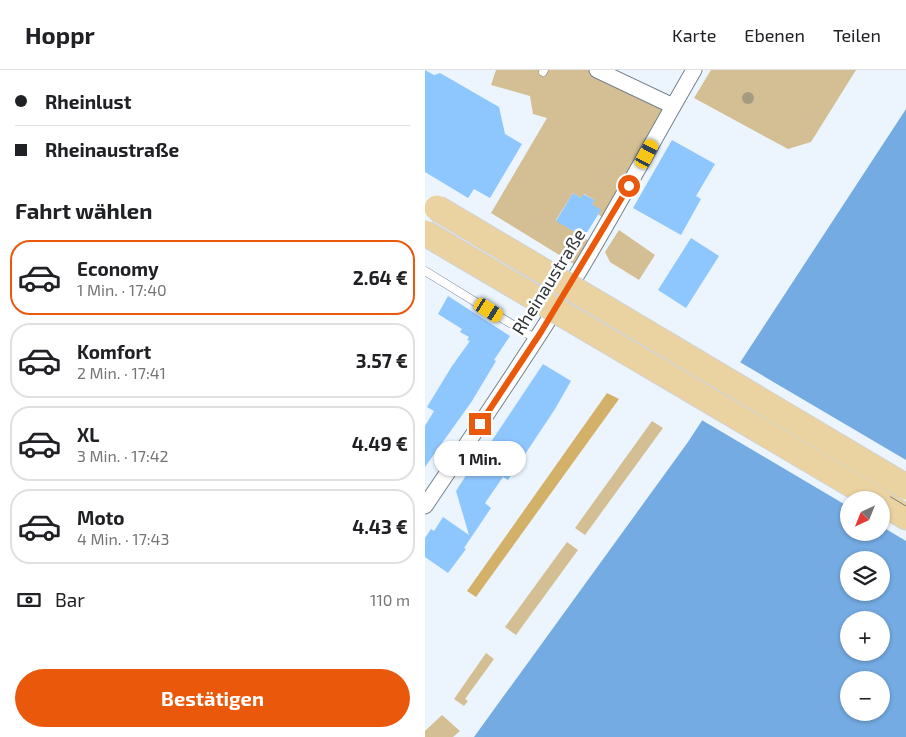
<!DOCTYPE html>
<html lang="de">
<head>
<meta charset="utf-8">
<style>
  body { margin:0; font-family:"Exo 2",sans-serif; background:#f2f2f2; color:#202124; height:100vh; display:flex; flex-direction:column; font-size:19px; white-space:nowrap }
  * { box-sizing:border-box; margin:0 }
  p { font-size:16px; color:#757577 }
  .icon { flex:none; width:28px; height:28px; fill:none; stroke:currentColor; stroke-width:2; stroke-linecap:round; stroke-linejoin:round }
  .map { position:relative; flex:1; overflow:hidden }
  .details { display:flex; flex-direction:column; background:#fff; width:425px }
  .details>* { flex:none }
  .banner { display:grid; align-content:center; height:110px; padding:0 15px; background:#fff }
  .needle { width:32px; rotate:223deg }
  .fabs { position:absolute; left:415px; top:421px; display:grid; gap:10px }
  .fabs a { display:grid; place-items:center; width:50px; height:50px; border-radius:50%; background:#fff; box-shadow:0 1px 4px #0004; font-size:25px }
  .end { position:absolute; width:22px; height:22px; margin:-11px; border:6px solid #ea580c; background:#fff; box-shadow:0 0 0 2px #fff }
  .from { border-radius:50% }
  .bubble { position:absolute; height:35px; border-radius:18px; background:#fff; box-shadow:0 1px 4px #0004; font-size:16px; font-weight:700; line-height:35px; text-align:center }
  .car { position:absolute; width:15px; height:30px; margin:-15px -8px; border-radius:6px; box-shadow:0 0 4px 1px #0007; background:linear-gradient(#f5c518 24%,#345 0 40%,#f5c518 0 76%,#345 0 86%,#f5c518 0) }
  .banner b { display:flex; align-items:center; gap:18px; height:48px; font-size:19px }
  .banner b+b { border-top:1px solid #e0e0e0 }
  .banner i { width:12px; height:12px; background:#202124 }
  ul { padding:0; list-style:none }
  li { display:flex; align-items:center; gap:15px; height:75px; margin:0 10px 8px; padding:0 5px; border:2px solid #e0e0e0; border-radius:20px }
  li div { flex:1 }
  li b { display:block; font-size:19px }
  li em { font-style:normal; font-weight:700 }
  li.on { border-color:#ea580c }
  li>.icon { width:45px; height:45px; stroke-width:1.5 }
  h2 { padding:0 15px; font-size:22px; line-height:60px }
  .pay { display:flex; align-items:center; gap:12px; height:55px; padding:0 15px; font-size:19px }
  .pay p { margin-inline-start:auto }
  .cta { display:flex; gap:10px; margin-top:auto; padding:10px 15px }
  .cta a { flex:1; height:58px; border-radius:30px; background:#ea580c; color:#fff; font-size:20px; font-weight:700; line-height:58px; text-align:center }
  header { display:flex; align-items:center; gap:30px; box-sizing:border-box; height:70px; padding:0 25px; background:#fff; border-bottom:1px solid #e0e0e0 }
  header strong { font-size:24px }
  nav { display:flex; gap:28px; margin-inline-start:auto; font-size:18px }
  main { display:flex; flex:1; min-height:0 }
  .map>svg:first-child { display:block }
</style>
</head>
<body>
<header>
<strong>Hoppr</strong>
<nav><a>Karte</a><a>Ebenen</a><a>Teilen</a></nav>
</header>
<main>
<section class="details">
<div class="banner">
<b><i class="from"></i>Rheinlust</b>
<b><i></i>Rheinaustraße</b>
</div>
<h2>Fahrt wählen</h2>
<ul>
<li class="on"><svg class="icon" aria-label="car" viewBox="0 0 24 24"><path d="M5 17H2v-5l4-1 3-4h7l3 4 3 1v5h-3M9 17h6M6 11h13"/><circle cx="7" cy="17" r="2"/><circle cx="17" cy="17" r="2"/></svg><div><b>Economy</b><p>1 Min. · 17:40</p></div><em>2.64 €</em></li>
<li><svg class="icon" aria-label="car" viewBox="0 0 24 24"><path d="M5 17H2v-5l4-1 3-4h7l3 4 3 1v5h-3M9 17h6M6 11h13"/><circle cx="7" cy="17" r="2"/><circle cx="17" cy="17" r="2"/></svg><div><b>Komfort</b><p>2 Min. · 17:41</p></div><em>3.57 €</em></li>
<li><svg class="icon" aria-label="car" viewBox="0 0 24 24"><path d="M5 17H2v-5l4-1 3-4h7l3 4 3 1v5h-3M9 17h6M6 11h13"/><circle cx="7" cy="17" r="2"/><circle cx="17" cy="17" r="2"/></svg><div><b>XL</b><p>3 Min. · 17:42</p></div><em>4.49 €</em></li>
<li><svg class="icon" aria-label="car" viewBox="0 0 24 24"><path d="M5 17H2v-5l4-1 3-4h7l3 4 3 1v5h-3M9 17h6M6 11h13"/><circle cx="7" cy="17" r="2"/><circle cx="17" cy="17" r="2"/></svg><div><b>Moto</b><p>4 Min. · 17:43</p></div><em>4.43 €</em></li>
</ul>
<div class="pay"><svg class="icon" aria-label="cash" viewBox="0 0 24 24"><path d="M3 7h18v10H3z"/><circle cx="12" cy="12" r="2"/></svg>Bar<p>110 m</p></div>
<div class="cta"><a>Bestätigen</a></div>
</section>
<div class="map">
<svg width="481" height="667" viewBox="0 0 481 667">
  <rect width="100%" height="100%" fill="#ecf5fd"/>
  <!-- green -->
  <g fill="#d4be93">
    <polygon points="71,0 166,0 248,36 178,148 173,144 167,134 170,130 159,124 156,128 148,123 131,150 164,171 149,194 66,143 122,48 108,44 105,26 66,15"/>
    <polygon points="286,0 431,0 386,72 363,79 269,28"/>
    <polygon points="194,160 230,185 214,210 185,192 180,182"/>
    <polygon points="227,351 238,358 160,465 150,458"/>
    <polygon points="142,472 153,480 91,565 80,557"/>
    <polygon points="61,583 69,589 40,629 43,631 39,636 29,629"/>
    <polygon points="17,645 35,661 28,667 0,667 0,661"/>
  </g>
  <!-- forest -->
  <polygon fill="#d4b169" points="182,323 194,329 51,527 42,521"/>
  <!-- water -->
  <path fill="#74abe2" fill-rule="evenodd" d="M 481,39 L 481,667 L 49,667 L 263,372 ZM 424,430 L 456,430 L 456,462 L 424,462 ZM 424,490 L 456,490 L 456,522 L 424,522 ZM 424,550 L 456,550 L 456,582 L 424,582 ZM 424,610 L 456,610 L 456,642 L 424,642 Z"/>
  <!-- pier -->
  <polygon fill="#ecf5fd" points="313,291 481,390 481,471 456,456 456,430 424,430 424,437 275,349"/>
  <!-- building -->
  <g fill="#8ec6fe">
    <polygon points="0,0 9,5 15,3 74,37 80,64 97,74 65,128 49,119 43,128 0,102"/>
    <polygon points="247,70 290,94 271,126 276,129 256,165 208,138"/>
    <polygon points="148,123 156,128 158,124 170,130 167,134 176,140 159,167 131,151"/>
    <polygon points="266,168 294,186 261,238 233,220"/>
    <polygon points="23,226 85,266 69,290 71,291 47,331 0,397 0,356 9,341 2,337 27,296 45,271 42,270 44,267 35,262 37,259 13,244"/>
    <polygon points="118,294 146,311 130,339 83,410 78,407 60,433 66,438 39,478 41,479 23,503 0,487 0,468 6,459 9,461 18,447 44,465 31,421 58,379 60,381"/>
  </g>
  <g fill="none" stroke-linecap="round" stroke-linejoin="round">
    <!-- service casing -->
    <g stroke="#75818e" stroke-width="9">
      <g id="service">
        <polyline points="118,2 119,0"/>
        <polyline points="0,201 111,269"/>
      </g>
    </g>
    <!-- minor casing -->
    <g stroke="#75818e" stroke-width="17">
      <g id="minor">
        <polyline points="172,0 248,36"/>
        <path d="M 0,436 C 53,357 107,279 156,198 C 195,133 231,65 269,0"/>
      </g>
    </g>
    <!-- primary casing -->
    <g stroke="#d1d2d3" stroke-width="27">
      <polyline id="primary" points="456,432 481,447"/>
    </g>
    <!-- service -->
    <use href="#service" stroke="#fff" stroke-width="8"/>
    <!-- minor -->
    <use href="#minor" stroke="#fff" stroke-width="15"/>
    <!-- primary -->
    <use href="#primary" stroke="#ead3a1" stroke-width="25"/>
    <!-- tram -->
    <g stroke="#798086" stroke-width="1">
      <polyline points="0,141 481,426"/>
      <polyline points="0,151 481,436"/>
    </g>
    <!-- primary-bridge casing -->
    <g stroke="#d1d2d3" stroke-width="27" stroke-linecap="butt">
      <g id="primary-bridge">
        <polyline points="12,138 481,417"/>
        <polyline points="0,163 453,430"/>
      </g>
    </g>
    <!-- primary-bridge -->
    <use href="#primary-bridge" stroke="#ead3a1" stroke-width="25"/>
  </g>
  <!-- trees -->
  <circle fill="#a49b81" cx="323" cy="28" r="6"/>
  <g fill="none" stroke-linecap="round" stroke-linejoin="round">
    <!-- route -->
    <polyline stroke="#ea580c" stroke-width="6" points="55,354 116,262 204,116"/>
  </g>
  <g text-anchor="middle" stroke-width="5" stroke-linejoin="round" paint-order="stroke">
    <!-- street labels -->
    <g font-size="18" fill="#2f3439" stroke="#fff">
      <text transform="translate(124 212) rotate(-58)" y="6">Rheinaustraße</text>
    </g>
  </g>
</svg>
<div class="fabs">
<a><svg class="needle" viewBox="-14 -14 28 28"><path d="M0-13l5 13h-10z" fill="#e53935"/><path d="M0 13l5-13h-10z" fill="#757577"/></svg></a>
<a><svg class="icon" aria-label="layers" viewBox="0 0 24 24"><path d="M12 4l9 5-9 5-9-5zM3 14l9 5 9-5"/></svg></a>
<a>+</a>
<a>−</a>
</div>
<i class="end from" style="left:204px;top:116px"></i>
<i class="end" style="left:55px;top:354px"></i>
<div class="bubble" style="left:9px;top:371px;width:92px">1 Min.</div>
<i class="car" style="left:222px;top:84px;rotate:28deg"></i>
<i class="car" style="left:64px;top:240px;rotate:122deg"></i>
</div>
</main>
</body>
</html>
